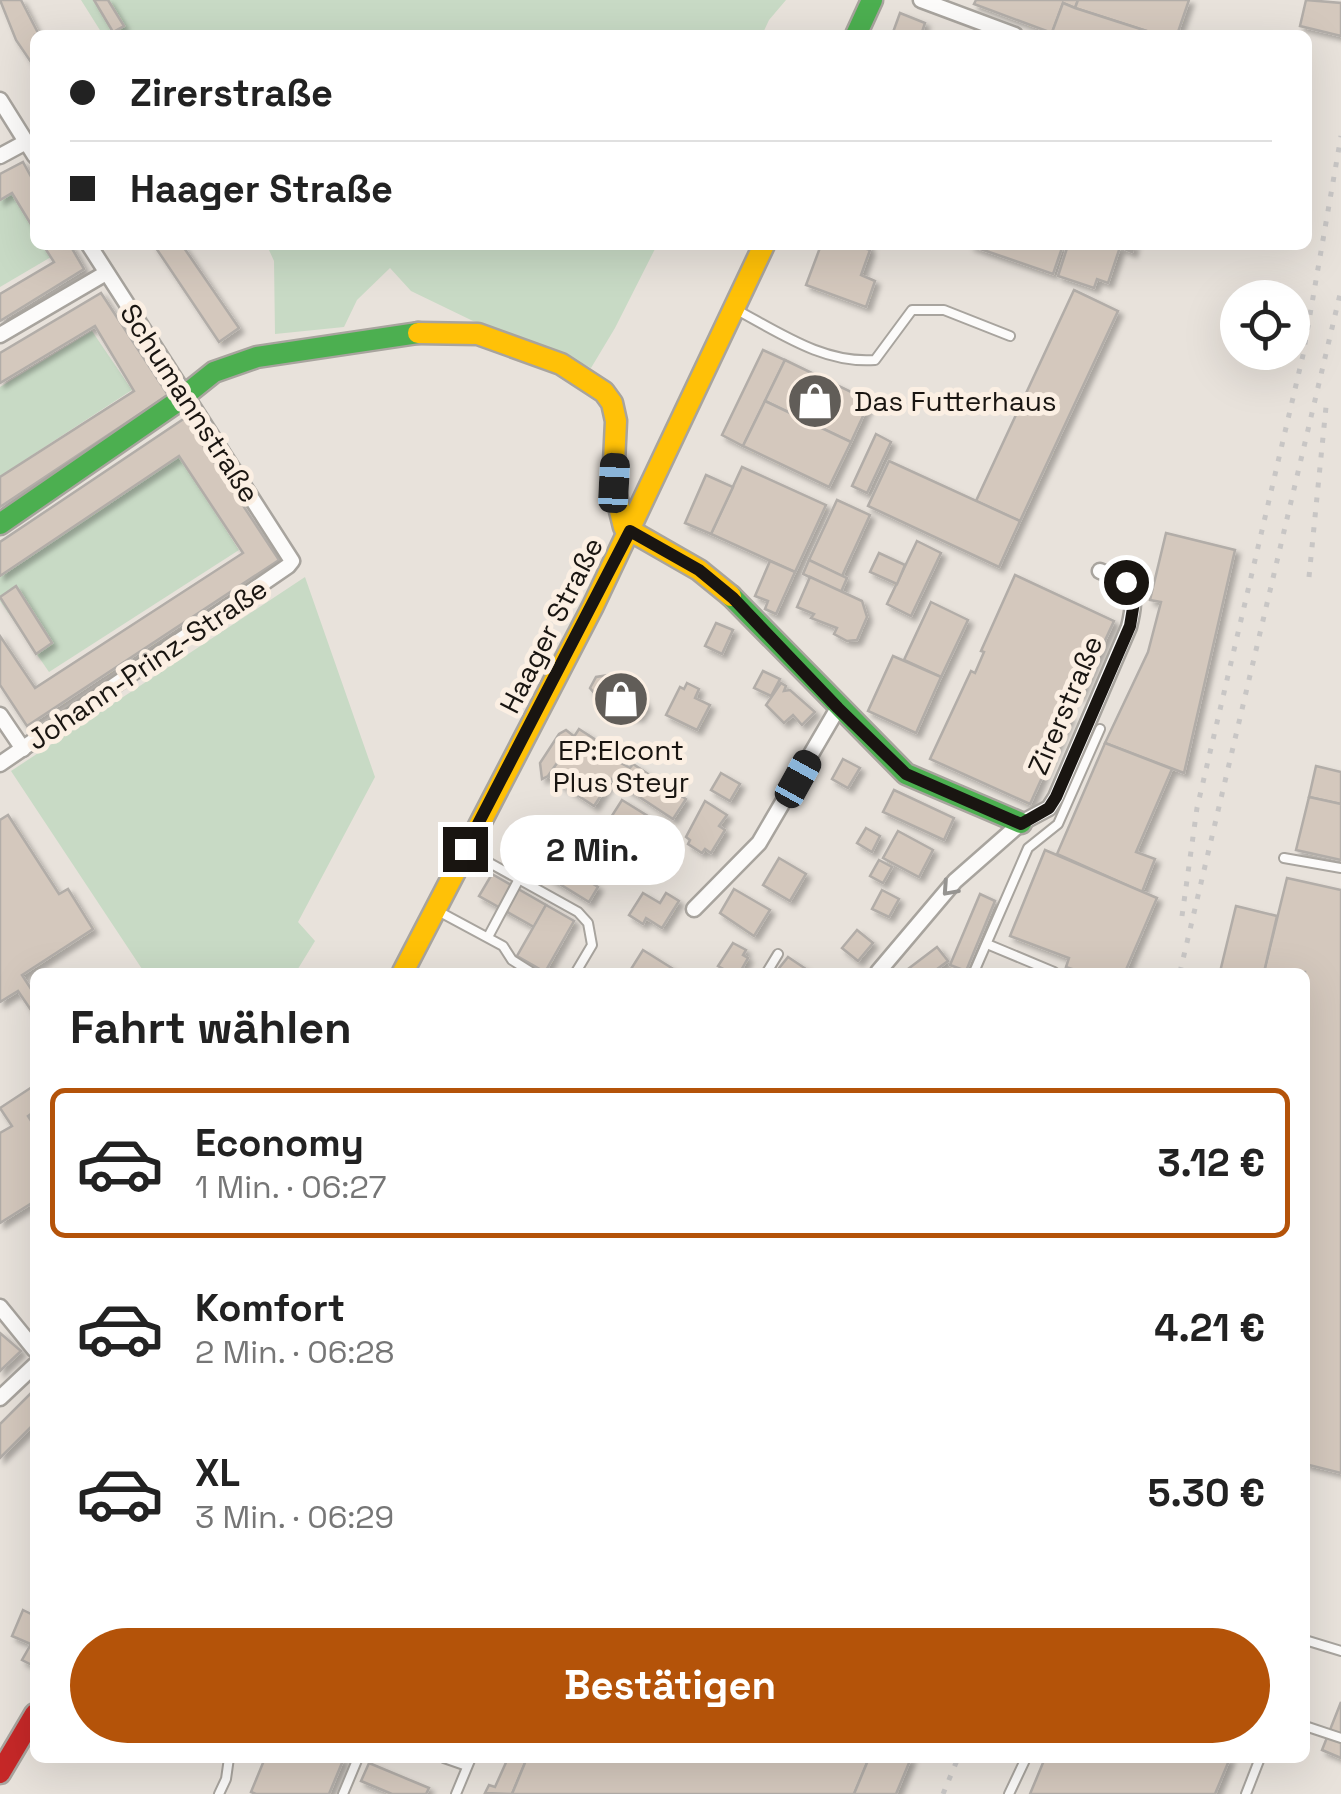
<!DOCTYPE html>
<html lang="de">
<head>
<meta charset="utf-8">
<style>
  body { margin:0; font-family:"Space Grotesk",sans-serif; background:#f6f6f6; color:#222; height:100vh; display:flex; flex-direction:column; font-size:38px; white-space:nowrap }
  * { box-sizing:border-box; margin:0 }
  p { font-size:32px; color:#767676 }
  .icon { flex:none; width:55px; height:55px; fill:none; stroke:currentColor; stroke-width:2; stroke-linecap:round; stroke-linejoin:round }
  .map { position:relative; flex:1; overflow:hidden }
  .drawer { position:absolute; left:30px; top:968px; width:1280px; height:795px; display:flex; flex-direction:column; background:#fff; border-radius:15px; box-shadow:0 10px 40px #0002 }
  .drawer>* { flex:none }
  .top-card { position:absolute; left:30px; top:30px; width:1282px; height:220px; border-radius:15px; box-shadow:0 10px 40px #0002; display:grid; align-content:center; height:220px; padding:0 40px; background:#fff }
  .controls { position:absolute; left:1220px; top:280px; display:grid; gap:20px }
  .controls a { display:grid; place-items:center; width:90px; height:90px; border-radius:50%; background:#fff; box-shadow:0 10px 40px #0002; font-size:50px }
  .end { position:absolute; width:45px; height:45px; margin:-22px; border:12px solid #191511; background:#fff; box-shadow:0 0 0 5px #fff }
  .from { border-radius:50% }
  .bubble { position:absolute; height:70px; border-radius:35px; background:#fff; box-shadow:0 10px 40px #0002; font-size:32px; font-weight:700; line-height:70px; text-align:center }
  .car { position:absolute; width:30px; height:60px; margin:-30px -15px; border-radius:12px; box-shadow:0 0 8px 2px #0007; background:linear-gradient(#222 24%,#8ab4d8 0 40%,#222 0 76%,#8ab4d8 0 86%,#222 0) }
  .top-card b { display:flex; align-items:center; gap:35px; height:95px; font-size:38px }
  .top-card b+b { border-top:2px solid #e0e0e0 }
  .top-card i { width:25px; height:25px; background:#222 }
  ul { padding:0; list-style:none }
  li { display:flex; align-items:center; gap:30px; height:150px; margin:0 20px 15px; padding:0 20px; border:5px solid transparent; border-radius:15px }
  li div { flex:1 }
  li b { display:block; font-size:38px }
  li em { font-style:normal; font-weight:700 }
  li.current { border-color:#b45309 }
  li>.icon { width:90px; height:90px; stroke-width:1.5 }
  h2 { padding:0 40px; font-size:45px; line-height:120px }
  .button { display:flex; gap:20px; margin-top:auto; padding:20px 40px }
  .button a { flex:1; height:115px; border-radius:60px; background:#b45309; color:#fff; font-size:40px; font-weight:700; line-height:115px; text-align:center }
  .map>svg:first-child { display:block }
</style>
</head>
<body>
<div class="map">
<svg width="1341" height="1794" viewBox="0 0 1341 1794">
  <defs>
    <filter id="shadow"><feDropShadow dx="4.5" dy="4.5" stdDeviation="2.5" flood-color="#0004"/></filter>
  </defs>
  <rect width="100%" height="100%" fill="#e8e2db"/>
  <!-- green -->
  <g fill="#c8dac5">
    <polygon points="81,0 786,0 769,20 762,35 103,35"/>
    <polygon points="12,193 35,231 35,245 43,245 51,257 0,287 0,200"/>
    <polygon points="261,245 657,245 615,328 591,368 550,348 473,321 411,291 390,268 357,300 344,327 275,334 274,261 269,250"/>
    <polygon points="92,331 132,390 0,476 0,387"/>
    <polygon points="179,456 239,550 49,672 0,601 0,576"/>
    <polygon points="305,577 375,777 298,922 315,941 296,972 144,972 11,771"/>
  </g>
  <!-- building -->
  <g fill="#d4c8bd" stroke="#b2ada8" stroke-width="2.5" filter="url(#shadow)">
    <polygon points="0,0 21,0 39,35 35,35 35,68 16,40"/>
    <polygon points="94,0 108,0 124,26 113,32"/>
    <polygon points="976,0 1078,0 1075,8 1063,3 1052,33 974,4"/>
    <polygon points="1078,0 1189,0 1177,35 1159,35 1075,8"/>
    <polygon points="1306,0 1341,3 1341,36 1300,26"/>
    <polygon points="1063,3 1075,8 1159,35 1051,35"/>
    <polygon points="900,13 925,23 921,35 892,35"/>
    <polygon points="23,162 35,184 35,231 12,193 0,200 0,174"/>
    <polygon points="43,245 70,245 84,269 0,321 0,294 54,262"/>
    <polygon points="154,245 182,245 239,328 219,342"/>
    <polygon points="821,245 869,245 867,249 870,250 861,275 875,281 866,307 806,285"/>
    <polygon points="969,245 1063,245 1053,274"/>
    <polygon points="1068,245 1134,245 1132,252 1120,247 1108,283 1097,279 1094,288 1058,276"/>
    <polygon points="1074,290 1118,311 1020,521 976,501"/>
    <polygon points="101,293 168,395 0,507 0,477 134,391 95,326 0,383 0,353"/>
    <polygon points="763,350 785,360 743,446 722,435"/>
    <polygon points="785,360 870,401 851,442 765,401"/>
    <polygon points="765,401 851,442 829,487 743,446"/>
    <polygon points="185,418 279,560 27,726 0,685 0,636 35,688 243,553 179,456 0,576 0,542"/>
    <polygon points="876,434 891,442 867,493 852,486"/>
    <polygon points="889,461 1020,521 999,567 868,506"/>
    <polygon points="742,467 826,505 795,572 711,534"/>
    <polygon points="706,475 733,487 711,534 685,523"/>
    <polygon points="837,500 870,515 842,576 809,560"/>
    <polygon points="1166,533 1235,550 1184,773 1105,743 1148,652 1161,602 1150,600"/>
    <polygon points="917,541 941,553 911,616 887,604"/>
    <polygon points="879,553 905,565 897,584 870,572"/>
    <polygon points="809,560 847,578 841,592 803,574"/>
    <polygon points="770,561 795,572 776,614 765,609 768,601 755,596"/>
    <polygon points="1015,575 1114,621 1079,696 1075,694 1065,714 1070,716 1030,804 930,759 971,671 975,673 984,652 981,651"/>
    <polygon points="810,577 862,601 867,617 857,640 847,641 834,634 837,628 811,618 814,614 797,607"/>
    <polygon points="16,586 52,643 36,654 0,597"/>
    <polygon points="931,602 968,620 941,677 904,660"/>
    <polygon points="716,623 733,630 722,654 705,646"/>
    <polygon points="893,656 941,677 916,733 868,711"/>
    <polygon points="763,671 780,679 771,696 754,688"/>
    <polygon points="609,675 613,685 628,696 641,696 646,706 639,717 629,716 599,699 590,688 596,677"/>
    <polygon points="687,683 699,689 695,698 710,705 697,730 666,715 680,687 684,689"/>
    <polygon points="781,683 786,686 784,691 790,690 815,712 802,725 793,715 784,723 766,705"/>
    <polygon points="579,729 624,758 621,763 630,768 633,764 686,799 673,819 612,779 594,806 548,776"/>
    <polygon points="566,730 575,737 548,776 542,779 540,763 559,734"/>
    <polygon points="1105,743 1172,769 1136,852 1155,859 1142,892 1057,854"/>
    <polygon points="843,759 860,768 848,788 832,779"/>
    <polygon points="1316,766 1341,772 1341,804 1309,797"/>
    <polygon points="721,773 740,784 730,801 711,790"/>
    <polygon points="894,790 954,818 944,840 883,812"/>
    <polygon points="1309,797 1341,804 1341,860 1296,850"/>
    <polygon points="622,800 651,818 635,843 606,825"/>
    <polygon points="705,801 727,815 719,826 725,830 711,853 705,849 702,853 688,844 690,840 686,837"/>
    <polygon points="8,815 59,894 68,889 93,929 22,975 35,995 35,1016 18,991 0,1002 0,820"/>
    <polygon points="650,820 671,833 661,851 639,837"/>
    <polygon points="866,828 880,836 872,852 857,843"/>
    <polygon points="898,831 933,850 919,877 883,858"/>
    <polygon points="538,850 598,887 589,902 529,865"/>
    <polygon points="1045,850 1157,898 1125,972 1081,972 1066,967 1069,958 1010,936"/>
    <polygon points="779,858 806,874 790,901 763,885"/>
    <polygon points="879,860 892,867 883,883 870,876"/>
    <polygon points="492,874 546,905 534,927 479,896"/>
    <polygon points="1287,878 1341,890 1341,1473 1305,1464 1305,972 1264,972"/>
    <polygon points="734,889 770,910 754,936 720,913"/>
    <polygon points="882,890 899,899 889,917 872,909"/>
    <polygon points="643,893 660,903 666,893 679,901 662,928 646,918 643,924 629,915"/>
    <polygon points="980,894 995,901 966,971 950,965"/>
    <polygon points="546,905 574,921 545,972 517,956"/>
    <polygon points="1236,906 1277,916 1264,972 1220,972"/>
    <polygon points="857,930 873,943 858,961 842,948"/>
    <polygon points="733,943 746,950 743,955 748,958 740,972 729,972 718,966"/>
    <polygon points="937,947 948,961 933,972 904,972"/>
    <polygon points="643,950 678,972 636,972 631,969"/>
    <polygon points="788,957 806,969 804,972 776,972"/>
    <polygon points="35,1085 35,1111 28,1116 35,1127 35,1201 0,1223 0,1133 12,1126 0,1108"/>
    <polygon points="0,1333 21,1351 0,1371"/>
    <polygon points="35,1389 35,1423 0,1458 0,1424"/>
    <polygon points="23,1610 35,1616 34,1666 22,1660 31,1644 12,1636"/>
    <polygon points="1341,1702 1341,1758 1322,1750"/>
    <polygon points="265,1758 344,1758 329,1794 256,1794 251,1792"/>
    <polygon points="508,1758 527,1758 512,1794 485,1793 489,1785 495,1787"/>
    <polygon points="527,1758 869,1758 854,1794 512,1794"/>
    <polygon points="869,1758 911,1758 896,1794 854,1794"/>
    <polygon points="1045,1758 1230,1758 1215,1794 1030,1794"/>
    <polygon points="369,1763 429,1788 426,1794 392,1794 361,1781"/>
  </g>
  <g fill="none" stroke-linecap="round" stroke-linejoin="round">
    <!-- lane casing -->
    <g stroke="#a8a49e" stroke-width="12">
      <g id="lane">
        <path d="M 735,309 C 780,333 824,364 875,360 L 912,310 L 944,310 L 1010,336"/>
        <polyline points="468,851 578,912 588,923 592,945 576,972"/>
        <polyline points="1284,858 1341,868"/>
        <polyline points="438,911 503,946 512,960 531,972"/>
        <polyline points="488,937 519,879"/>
        <polyline points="987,944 1054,972"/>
        <polyline points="767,972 778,954"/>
        <polyline points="974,972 1028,848 1058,824 1100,729"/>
        <polyline points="1305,1640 1341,1651"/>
        <polyline points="1305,1726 1341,1738"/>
        <polyline points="444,1758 467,1766"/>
        <polyline points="219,1794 226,1779 229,1758"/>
        <polyline points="343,1794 358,1758"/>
        <polyline points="456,1794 471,1758"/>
        <polyline points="1009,1794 1026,1758"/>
        <polyline points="1246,1794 1260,1758"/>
      </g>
    </g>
    <!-- street casing -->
    <g stroke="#a8a49e" stroke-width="19">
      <g id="street">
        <polyline points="921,0 1015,35"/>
        <polyline points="0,100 35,156"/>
        <polyline points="0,156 26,142"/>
        <polyline points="0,335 106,273"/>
        <polyline points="0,715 23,749"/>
        <polyline points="0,764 288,566 292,561 89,245"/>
        <polyline points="694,909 759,843 838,708"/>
        <path d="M 878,972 L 955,881 L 1021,823 L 1049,808 L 1056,797 L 1129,627 C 1138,591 1133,584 1100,571"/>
        <polyline points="0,1307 35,1350"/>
        <polyline points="0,1398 35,1365"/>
      </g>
    </g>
    <!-- fast casing -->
    <g stroke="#a8a49e" stroke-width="25">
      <g id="fast">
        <polyline points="856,35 872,0"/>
        <polyline points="0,524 174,404 214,372 257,357 418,333"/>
        <polyline points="731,596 906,774 1021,823"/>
      </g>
    </g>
    <!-- slow casing -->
    <g stroke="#a8a49e" stroke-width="25">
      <g id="slow">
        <polyline points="418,333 478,334 561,364 604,392 612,403 616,421 613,483 624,527 699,570 731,596"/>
        <polyline points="403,972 593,606 764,245"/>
      </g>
    </g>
    <!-- jam casing -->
    <g stroke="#a8a49e" stroke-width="25">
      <polyline id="jam" points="0,1773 35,1714"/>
    </g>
    <!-- lane -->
    <use href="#lane" stroke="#fcfbfa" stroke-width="8"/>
    <!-- street -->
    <use href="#street" stroke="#fcfbfa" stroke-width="14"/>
    <!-- fast -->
    <use href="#fast" stroke="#4caf50" stroke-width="20"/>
    <!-- slow -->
    <use href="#slow" stroke="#ffc107" stroke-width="20"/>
    <!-- jam -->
    <use href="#jam" stroke="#c62828" stroke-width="20"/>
    <!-- rail -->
    <g stroke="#c8c6c5" stroke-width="5" stroke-dasharray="5 10" stroke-linecap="butt">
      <polyline points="1309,577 1326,407"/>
      <polyline points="1182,916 1197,808 1303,355 1341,136"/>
      <polyline points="1180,972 1341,290"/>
      <polyline points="943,1794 958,1758"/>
    </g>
  </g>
  <!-- one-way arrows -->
  <defs><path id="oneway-chevron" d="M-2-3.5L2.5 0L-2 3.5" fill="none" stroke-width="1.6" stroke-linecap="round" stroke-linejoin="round" transform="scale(2.5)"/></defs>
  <use stroke="#969491" href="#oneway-chevron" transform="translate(949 889) rotate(132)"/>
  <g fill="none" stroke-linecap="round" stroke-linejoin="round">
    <!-- route -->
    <polyline stroke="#191511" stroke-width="12" points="465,849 630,531 699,570 733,598 838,708 906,774 1021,824 1049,808 1056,797 1130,626 1134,602 1126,582"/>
  </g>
  <!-- icons -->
  <defs>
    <g id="shop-disc" transform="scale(2.875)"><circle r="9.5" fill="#615d58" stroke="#fbefe3"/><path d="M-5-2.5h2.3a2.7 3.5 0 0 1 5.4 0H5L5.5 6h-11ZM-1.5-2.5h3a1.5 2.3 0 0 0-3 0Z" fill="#fff"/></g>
  </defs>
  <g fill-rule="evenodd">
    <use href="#shop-disc" x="815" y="401"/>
    <use href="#shop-disc" x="621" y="699"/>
  </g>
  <g text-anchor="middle" stroke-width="10" stroke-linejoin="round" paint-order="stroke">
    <!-- poi labels -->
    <g font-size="28" fill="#191511" stroke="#fbefe3" text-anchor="start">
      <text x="854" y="411">Das Futterhaus</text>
      <text x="621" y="760" text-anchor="middle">EP:Elcont<tspan x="621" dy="32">Plus Steyr</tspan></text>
    </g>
    <!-- street labels -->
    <g font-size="28" fill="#191511" stroke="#fbefe3">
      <text transform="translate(190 403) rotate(57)" y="10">Schumannstraße</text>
      <text transform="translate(551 625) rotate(-63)" y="10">Haager Straße</text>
      <text transform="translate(147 664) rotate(-34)" y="10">Johann-Prinz-Straße</text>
      <text transform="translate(1065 705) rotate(-67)" y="10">Zirerstraße</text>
    </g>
  </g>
</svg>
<div class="controls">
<a><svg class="icon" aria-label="locate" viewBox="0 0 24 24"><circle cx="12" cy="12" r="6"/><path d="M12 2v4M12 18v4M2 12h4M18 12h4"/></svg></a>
</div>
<i class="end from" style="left:1126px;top:582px"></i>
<i class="end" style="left:465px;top:849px"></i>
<div class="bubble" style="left:500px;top:815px;width:185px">2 Min.</div>
<i class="car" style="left:614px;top:483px;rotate:3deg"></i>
<i class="car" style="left:798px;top:779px;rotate:29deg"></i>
<div class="top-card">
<b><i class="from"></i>Zirerstraße</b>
<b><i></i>Haager Straße</b>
</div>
<section class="drawer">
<h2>Fahrt wählen</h2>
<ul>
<li class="current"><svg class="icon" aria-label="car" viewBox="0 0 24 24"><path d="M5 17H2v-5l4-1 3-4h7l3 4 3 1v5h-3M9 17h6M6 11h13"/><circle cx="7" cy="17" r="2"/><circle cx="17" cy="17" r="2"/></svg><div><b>Economy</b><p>1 Min. · 06:27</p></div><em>3.12 €</em></li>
<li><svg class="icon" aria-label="car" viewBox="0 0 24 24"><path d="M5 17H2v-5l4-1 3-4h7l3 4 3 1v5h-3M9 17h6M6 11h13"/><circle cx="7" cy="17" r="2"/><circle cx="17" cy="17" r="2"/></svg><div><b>Komfort</b><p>2 Min. · 06:28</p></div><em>4.21 €</em></li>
<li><svg class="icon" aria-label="car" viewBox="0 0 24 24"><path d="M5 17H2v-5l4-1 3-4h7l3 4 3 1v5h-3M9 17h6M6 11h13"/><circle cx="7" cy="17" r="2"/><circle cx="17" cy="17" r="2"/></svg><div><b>XL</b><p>3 Min. · 06:29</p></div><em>5.30 €</em></li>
</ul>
<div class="button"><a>Bestätigen</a></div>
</section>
</div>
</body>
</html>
